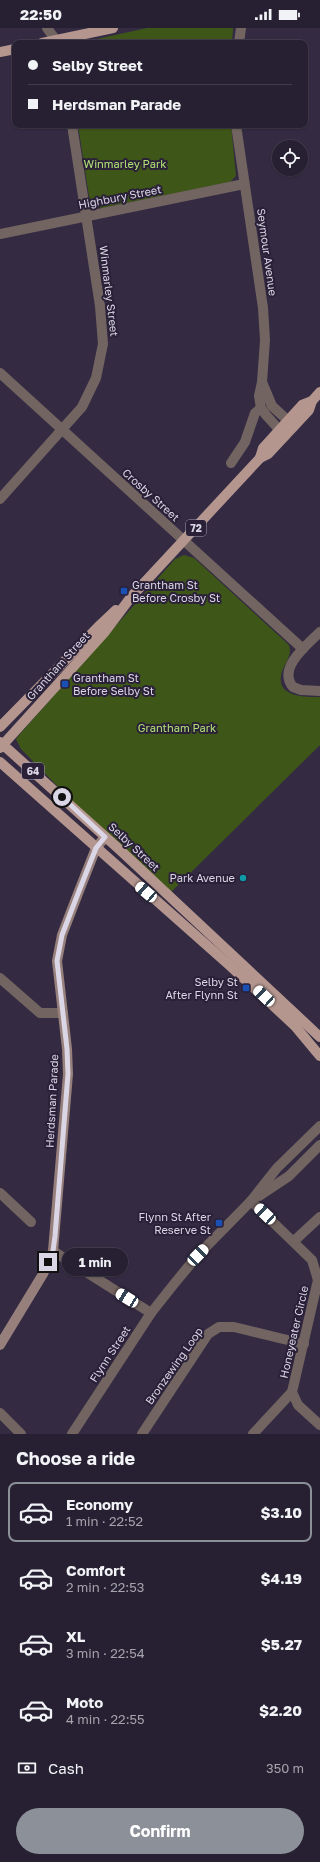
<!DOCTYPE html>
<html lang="en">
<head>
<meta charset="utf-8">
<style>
  body { margin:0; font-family:"Golos Text",sans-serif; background:#2f283a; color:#f1f3f6; height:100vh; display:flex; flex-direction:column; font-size:15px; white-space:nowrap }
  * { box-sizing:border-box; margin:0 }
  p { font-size:13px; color:#a4a3ac }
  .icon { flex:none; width:22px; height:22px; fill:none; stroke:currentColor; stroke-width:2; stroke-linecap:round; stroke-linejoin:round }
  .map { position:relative; height:1406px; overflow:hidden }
  .panel { display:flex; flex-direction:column; background:#272032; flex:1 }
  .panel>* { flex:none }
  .hud { position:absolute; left:12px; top:12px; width:296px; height:88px; border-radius:8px; box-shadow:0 1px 3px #0004,0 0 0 1px #433e4d; display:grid; align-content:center; height:88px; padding:0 16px; background:#272032 }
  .buttons { position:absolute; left:272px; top:112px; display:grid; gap:8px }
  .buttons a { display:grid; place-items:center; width:36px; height:36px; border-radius:50%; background:#272032; box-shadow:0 1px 3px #0004,0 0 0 1px #433e4d; font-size:20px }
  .end { position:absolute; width:18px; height:18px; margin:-9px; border:5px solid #dbd6e6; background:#111; box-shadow:0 0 0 2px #111 }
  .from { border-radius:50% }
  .bubble { position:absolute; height:28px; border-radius:14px; background:#272032; box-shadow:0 1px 3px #0004,0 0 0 1px #433e4d; font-size:13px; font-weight:700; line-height:28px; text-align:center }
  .car { position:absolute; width:12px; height:24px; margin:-12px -6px; border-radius:5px; box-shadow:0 0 3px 1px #0007; background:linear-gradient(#fff 24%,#345 0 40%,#fff 0 76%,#345 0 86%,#fff 0) }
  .hud b { display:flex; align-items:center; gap:14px; height:38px; font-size:15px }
  .hud b+b { border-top:1px solid #433e4d }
  .hud i { width:10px; height:10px; background:#f1f3f6 }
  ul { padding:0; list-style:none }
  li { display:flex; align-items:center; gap:12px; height:60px; margin:0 8px 6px; padding:0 8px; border:2px solid transparent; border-radius:8px }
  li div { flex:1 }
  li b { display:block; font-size:15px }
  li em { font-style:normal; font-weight:700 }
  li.selected { border-color:#8c9099 }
  li>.icon { width:36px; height:36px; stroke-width:1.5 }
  h2 { padding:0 16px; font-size:18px; line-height:48px }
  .pay { display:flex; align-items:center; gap:10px; height:44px; padding:0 16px; font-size:15px }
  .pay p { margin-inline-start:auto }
  .primary-button { display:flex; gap:8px; margin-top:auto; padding:8px 16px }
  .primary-button a { flex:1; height:46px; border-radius:24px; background:#8c9099; color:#fff; font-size:16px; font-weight:700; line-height:46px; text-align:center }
  .status { display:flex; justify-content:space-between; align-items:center; height:28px; padding:0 20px; background:#272032; direction:ltr }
  .status svg { height:11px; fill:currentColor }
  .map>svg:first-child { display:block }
</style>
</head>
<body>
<div class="status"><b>22:50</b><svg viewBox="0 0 49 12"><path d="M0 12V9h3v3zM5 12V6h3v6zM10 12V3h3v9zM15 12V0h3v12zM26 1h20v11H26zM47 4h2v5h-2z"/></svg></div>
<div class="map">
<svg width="320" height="1406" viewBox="0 0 320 1406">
  <rect width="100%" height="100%" fill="#342b43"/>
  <!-- green -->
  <g fill="#3e5718">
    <polygon points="147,0 233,0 232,15 79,15"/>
    <path d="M 78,97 L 231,97 L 236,148 L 230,154 L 103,180 C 95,179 92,176 89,168 Z"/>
    <path d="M 184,527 L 194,530 L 289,617 C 292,627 287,632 283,641 C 272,668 302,669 320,669 L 320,717 L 170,865 L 66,767 L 21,721 L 16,711 L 19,707 L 175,531 Z"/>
  </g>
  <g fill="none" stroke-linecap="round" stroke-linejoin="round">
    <!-- minor -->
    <g stroke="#726460" stroke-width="10">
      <polyline points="47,0 58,15"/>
      <polyline points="239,15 241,0"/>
      <polyline points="236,97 263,280 265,312 262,354 259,368 261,380 266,387 285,408"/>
      <polyline points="0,206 244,156"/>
      <polyline points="0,345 303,621"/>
      <polyline points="262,354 272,378 294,398"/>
      <polyline points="231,435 245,414 255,385 261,380"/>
      <polyline points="0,471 82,379 96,350 103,316 100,278 72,97"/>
      <path d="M 320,604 C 307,617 277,640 293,659 L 301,662 L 320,663"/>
      <polyline points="0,950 40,985 63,985"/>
      <polyline points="0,1165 31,1194"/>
      <polyline points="259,1168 289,1148 320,1117"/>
      <polyline points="251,1173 312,1232 318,1252 292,1364 298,1377 320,1397"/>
      <polyline points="294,1213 320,1189"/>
      <polyline points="53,1223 151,1285"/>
      <polyline points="0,1385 21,1406"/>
      <polyline points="72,1406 151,1285 174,1256 198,1227 251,1173 277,1140 320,1098"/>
      <polyline points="142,1406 208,1306 219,1299 234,1299 304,1316"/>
      <polyline points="253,1406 292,1364"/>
    </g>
    <!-- secondary -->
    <polyline stroke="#97807b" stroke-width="10" points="0,1317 43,1246 53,1223 68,1046 67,1021 57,933 62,907 79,863 96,820 105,809"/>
    <!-- primary -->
    <g stroke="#b4968f" stroke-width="10">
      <polyline points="42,15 113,0"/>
      <polyline points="0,24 15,21"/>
      <polyline points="260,430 263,420 302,377 312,373 320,364"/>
      <polyline points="0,699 98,599 116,582"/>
      <polyline points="0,714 120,822 320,1009"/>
      <polyline points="0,720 104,605 131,569 260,430 268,426 309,382 312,373"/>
      <polyline points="0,734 228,936 295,998 320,1028"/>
    </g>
  </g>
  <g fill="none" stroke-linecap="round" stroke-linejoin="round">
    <!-- route -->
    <polyline stroke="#dbd6e6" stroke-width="5" points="48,1234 53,1223 55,1208 68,1046 67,1021 57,933 62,907 79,863 96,820 105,809 62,769"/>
  </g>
  <!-- markers -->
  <g fill="#1a4fb4" stroke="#2a2138" stroke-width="1.5">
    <rect x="120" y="559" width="8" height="8" rx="2"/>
    <rect x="61" y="652" width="8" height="8" rx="2"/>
    <rect x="242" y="956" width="8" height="8" rx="2"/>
    <rect x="215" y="1191" width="8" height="8" rx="2"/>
  </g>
  <circle fill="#0f9aa8" stroke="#2a2138" stroke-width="1.5" cx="243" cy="850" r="4"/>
  <g text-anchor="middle" stroke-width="4" stroke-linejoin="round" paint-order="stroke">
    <!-- shield labels -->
    <g fill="#2a2138" stroke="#a6a0b2" stroke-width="1">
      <rect x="186" y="492" width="20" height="16" rx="3"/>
      <rect x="22" y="735" width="22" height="16" rx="3"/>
    </g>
    <g font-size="10" font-weight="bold" fill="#dbd6e6">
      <text x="196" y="504">72</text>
      <text x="33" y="747">64</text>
    </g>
    <!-- park labels -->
    <g font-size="11" fill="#b1e175" stroke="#2a2138">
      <text x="125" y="140">Winmarley Park</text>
      <text x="177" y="704">Grantham Park</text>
    </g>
    <!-- street labels -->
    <g font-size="11" fill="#dbd6e6" stroke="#2a2138">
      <text transform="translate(120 169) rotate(-11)" y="4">Highbury Street</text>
      <text transform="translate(267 224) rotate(82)" y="4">Seymour Avenue</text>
      <text transform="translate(109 263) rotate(83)" y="4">Winmarley Street</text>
      <text transform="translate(151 467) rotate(42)" y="4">Crosby Street</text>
      <text transform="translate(58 638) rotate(-48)" y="4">Grantham Street</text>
      <text transform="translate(134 819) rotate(43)" y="4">Selby Street</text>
      <text transform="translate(52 1073) rotate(-87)" y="4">Herdsman Parade</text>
      <text transform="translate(294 1304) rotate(-77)" y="4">Honeyeater Circle</text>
      <text transform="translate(110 1326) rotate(-57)" y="4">Flynn Street</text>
      <text transform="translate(174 1338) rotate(-55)" y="4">Bronzewing Loop</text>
    </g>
    <!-- poi labels -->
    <g font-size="11" fill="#dbd6e6" stroke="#2a2138" text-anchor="end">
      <text x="132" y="561" text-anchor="start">Grantham St<tspan x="132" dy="13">Before Crosby St</tspan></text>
      <text x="73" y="654" text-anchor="start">Grantham St<tspan x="73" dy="13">Before Selby St</tspan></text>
      <text x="235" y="854">Park Avenue</text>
      <text x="238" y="958">Selby St<tspan x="238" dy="13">After Flynn St</tspan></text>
      <text x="211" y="1193">Flynn St After<tspan x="211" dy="13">Reserve St</tspan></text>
    </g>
  </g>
</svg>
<div class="buttons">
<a><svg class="icon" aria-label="locate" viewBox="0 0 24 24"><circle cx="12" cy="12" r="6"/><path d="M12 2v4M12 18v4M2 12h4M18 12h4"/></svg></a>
</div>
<i class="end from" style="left:62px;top:769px"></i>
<i class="end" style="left:48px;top:1234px"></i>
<div class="bubble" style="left:62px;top:1220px;width:66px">1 min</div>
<i class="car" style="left:146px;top:864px;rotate:311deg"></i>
<i class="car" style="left:264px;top:968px;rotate:313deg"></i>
<i class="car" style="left:265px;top:1186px;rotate:313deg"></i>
<i class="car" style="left:198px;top:1227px;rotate:44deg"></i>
<i class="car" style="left:127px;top:1270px;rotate:302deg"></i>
<div class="hud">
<b><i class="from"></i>Selby Street</b>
<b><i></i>Herdsman Parade</b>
</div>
</div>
<section class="panel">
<h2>Choose a ride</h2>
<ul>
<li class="selected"><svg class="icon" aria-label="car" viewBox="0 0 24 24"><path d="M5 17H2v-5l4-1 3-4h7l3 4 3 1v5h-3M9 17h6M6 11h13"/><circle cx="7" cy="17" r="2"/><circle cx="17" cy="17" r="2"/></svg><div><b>Economy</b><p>1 min · 22:52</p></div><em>$3.10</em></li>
<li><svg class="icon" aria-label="car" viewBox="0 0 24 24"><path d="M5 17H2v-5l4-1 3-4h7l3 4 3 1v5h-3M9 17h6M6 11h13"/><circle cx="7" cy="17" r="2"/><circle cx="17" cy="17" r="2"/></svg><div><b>Comfort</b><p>2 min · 22:53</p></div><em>$4.19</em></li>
<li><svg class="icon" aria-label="car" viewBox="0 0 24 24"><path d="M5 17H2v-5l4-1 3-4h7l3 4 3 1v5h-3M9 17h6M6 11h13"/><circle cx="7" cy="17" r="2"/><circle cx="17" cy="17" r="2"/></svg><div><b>XL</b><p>3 min · 22:54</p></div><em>$5.27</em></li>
<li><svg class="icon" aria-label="car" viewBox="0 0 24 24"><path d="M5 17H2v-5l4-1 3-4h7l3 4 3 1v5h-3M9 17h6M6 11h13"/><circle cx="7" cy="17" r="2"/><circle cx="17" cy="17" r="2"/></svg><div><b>Moto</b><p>4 min · 22:55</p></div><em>$2.20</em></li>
</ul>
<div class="pay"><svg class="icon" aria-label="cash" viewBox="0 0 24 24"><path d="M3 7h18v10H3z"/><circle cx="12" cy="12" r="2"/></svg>Cash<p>350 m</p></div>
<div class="primary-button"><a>Confirm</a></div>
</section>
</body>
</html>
